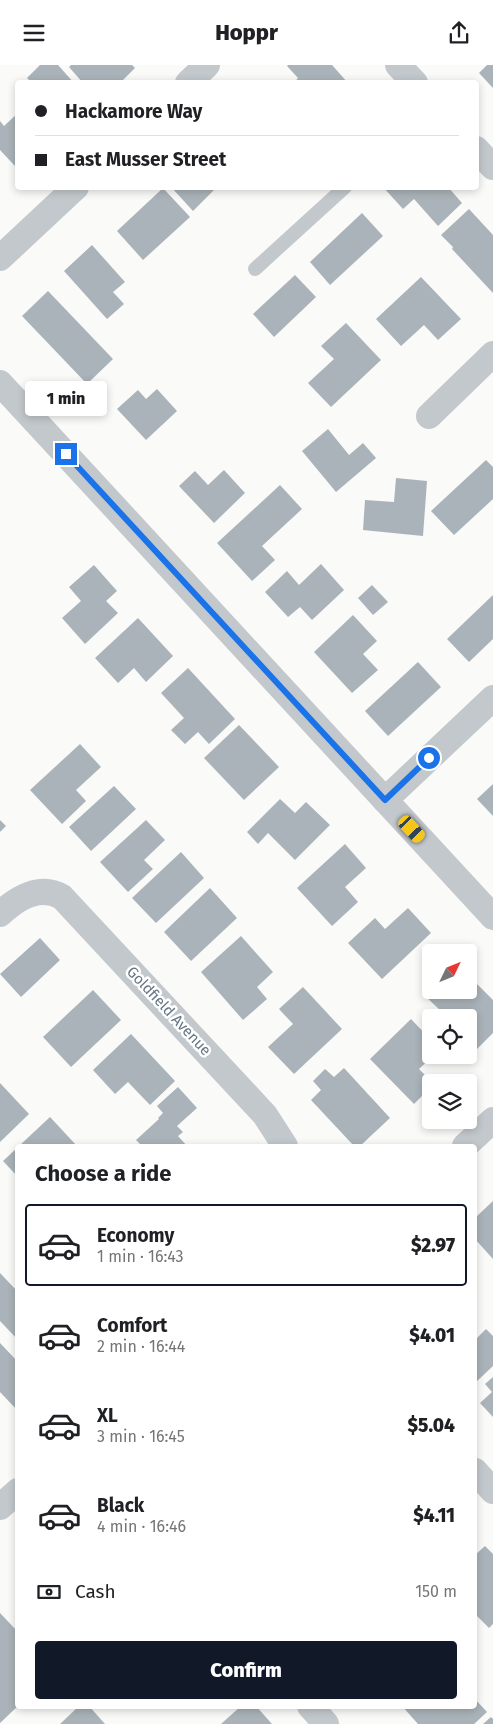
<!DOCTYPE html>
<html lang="en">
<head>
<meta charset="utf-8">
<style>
  body { margin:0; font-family:"Fira Sans",sans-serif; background:#f6f6f6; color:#202124; height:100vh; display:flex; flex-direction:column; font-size:19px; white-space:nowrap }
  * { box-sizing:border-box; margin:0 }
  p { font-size:16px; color:#757577 }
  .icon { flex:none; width:28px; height:28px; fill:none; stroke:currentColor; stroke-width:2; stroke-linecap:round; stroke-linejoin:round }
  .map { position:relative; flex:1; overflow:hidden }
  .side { position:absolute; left:15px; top:1079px; width:462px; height:565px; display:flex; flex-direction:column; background:#fff; border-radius:5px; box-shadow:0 2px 8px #0003 }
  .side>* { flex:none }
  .guide { position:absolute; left:15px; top:15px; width:464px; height:110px; border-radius:5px; box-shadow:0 2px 8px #0003; display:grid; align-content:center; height:110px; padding:0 20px; background:#fff }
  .needle { width:32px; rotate:47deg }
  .fabs { position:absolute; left:422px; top:879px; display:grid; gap:10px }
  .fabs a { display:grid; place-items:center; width:55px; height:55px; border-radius:5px; background:#fff; box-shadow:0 2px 8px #0003; font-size:25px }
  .end { position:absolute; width:22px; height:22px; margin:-11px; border:6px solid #1a73e8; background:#fff; box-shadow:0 0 0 2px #fff }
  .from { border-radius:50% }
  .bubble { position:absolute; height:35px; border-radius:5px; background:#fff; box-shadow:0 2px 8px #0003; font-size:16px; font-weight:800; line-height:35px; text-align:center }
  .car { position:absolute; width:15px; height:30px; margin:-15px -8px; border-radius:6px; box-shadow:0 0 4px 1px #0007; background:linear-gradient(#f5c518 24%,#345 0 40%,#f5c518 0 76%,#345 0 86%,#f5c518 0) }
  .guide b { display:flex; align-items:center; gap:18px; height:48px; font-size:19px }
  .guide b+b { border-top:1px solid #e0e0e0 }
  .guide i { width:12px; height:12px; background:#202124 }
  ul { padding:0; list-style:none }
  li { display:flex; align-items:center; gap:15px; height:82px; margin:0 10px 8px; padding:0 10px; border:2px solid transparent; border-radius:5px }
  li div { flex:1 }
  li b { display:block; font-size:19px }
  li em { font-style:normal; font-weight:800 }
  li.selected { border-color:#111827 }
  li>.icon { width:45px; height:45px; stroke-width:1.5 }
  h2 { padding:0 20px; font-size:22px; line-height:60px }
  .pay { display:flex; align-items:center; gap:12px; height:55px; padding:0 20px; font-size:19px }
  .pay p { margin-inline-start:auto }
  .primary-button { display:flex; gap:10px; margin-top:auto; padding:10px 20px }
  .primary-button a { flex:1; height:58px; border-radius:5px; background:#111827; color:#fff; font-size:20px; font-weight:800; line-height:58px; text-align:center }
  header { display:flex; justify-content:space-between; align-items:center; height:65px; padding:0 20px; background:#fff; font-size:22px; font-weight:800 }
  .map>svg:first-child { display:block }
</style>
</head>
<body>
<header><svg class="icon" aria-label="menu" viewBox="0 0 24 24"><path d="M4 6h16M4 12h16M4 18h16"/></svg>Hoppr<svg class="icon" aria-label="share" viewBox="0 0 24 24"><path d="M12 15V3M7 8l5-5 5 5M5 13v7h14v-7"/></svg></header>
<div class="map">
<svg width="493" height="1659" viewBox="0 0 493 1659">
  <rect width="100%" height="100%" fill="#fafaf8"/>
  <!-- building -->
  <g fill="#aab3b9">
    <polygon points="40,0 58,0 74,18 32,18 27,13"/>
    <polygon points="71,0 132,0 135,3 120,18 83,18 69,2"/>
    <polygon points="288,0 332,0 348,18 294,18 298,13 287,1"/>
    <polygon points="487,0 493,0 493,23 479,8"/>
    <polygon points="18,48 18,99 15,101 0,85 0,56 4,61"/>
    <polygon points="171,122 217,122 193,146"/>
    <polygon points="383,122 448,122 462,138 438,161 414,134 403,144"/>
    <polygon points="163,123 190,152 143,195 117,166"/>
    <polygon points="469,144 493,170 493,228 452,184 453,182 441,170"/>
    <polygon points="362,148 383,171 330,220 310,197"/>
    <polygon points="92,180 125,217 113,227 124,239 107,254 64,206"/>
    <polygon points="295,210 316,232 274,272 253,249"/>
    <polygon points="421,212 461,254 438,275 424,260 401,281 376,254"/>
    <polygon points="48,226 113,294 87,319 22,251"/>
    <polygon points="346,258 381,295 331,342 308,318 334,294 321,281"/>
    <polygon points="157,324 177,346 146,375 117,344 138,325 146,334"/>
    <polygon points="328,364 349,390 363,378 376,393 336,427 302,386"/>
    <polygon points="486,395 493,402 493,434 454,470 431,446"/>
    <polygon points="224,405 245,428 214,458 179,421 195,406 208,420"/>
    <polygon points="396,413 427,416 423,471 363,465 365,435 394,437"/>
    <polygon points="280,420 302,444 262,481 275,495 252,516 217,478"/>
    <polygon points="321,499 344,525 312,555 300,542 288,552 265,527 287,506 299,520"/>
    <polygon points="94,500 117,526 106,536 118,548 85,579 62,553 81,536 69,522"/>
    <polygon points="372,520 388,537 373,550 358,533"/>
    <polygon points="493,530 493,574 469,597 447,574"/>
    <polygon points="353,550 377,576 363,589 378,605 352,628 314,587"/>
    <polygon points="138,553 173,591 146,617 134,603 118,618 95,593"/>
    <polygon points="418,597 441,622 388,671 365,646"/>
    <polygon points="188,603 235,654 209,679 198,667 185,679 171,665 184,653 161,628"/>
    <polygon points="239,660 279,702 244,735 204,693"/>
    <polygon points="80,679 101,702 76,725 86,736 62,759 30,725"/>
    <polygon points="493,719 493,751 477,734"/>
    <polygon points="114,721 136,744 91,786 69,762"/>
    <polygon points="280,734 295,748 306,737 330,760 295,795 268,768 258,779 247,767"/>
    <polygon points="0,755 6,761 0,767"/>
    <polygon points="146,755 165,775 144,795 153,804 128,827 100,797"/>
    <polygon points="345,779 366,803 345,822 358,837 332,861 297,823"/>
    <polygon points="181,787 204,813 156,858 132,833"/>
    <polygon points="210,823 237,853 191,896 164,867"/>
    <polygon points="408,843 431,868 382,914 348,878 375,853 385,864"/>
    <polygon points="241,871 273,907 257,922 267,934 243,955 201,907"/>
    <polygon points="40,873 60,895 21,932 0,909"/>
    <polygon points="469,911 493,935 493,968 476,985 469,977 469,952 443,952 439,948 441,946 423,929 431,920 431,925 469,925"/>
    <polygon points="303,922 342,964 294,1009 268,982 293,959 279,944"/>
    <polygon points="93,925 121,955 71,1002 43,972"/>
    <polygon points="411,954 431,975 431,990 434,990 419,1004 431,1016 431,1022 414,1039 370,994"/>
    <polygon points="131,969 175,1016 150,1040 128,1017 115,1029 93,1005"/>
    <polygon points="344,1003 390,1053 360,1081 354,1081 311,1035 321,1025 313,1016 325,1004 334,1012"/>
    <polygon points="0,1018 29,1049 0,1077"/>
    <polygon points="178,1022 197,1043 177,1061 183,1067 178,1071 187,1081 142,1081 136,1075 159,1054 158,1053 163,1048 157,1041"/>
    <polygon points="50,1052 77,1081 19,1081"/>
    <polygon points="18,1082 18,1112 3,1096"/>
    <polygon points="493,1136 493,1194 475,1174 475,1153"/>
    <polygon points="0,1208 18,1227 18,1275 0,1256"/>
    <polygon points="486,1264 493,1271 493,1301 475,1318 475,1275"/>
    <polygon points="0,1278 18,1297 18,1346 0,1327"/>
    <polygon points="493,1312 493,1352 480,1338 492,1327 485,1319"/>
    <polygon points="485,1481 493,1489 493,1559 489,1563 475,1549 475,1490"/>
    <polygon points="0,1548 18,1567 18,1641 0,1658"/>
    <polygon points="475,1634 487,1647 474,1659 418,1659 402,1641 475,1641"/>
    <polygon points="79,1641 89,1641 105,1659 60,1659"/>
    <polygon points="241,1641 256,1641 272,1659 221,1659"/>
    <polygon points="491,1652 493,1654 493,1659 483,1659"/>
  </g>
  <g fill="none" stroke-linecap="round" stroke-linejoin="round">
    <!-- service -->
    <polyline stroke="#c3c8cc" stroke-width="14" points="255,204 345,122"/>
    <!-- minor -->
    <g stroke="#c3c8cc" stroke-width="26">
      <polyline points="398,0 415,18"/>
      <polyline points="188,18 207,0"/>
      <polyline points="476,84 493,102"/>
      <polyline points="0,193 76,122"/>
      <polyline points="0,318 493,852"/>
      <polyline points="429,351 493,289"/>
      <polyline points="385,735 493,633"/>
      <path d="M 0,849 C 17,833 40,819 62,832 L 265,1050 L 285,1081"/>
      <polyline points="465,1081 493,1055"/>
      <polyline points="475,1406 493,1426"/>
      <polyline points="0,1442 18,1426"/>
      <polyline points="310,1641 326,1659"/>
    </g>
  </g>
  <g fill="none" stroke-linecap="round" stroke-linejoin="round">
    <!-- route -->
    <polyline stroke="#1a73e8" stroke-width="6" points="66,389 385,735 429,693"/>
  </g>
  <g text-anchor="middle" stroke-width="5" stroke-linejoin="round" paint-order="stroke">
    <!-- street labels -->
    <g font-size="15" fill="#657683" stroke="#fff">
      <text transform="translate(169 946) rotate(47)" y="5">Goldfield Avenue</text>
    </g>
  </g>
</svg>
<div class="fabs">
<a><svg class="needle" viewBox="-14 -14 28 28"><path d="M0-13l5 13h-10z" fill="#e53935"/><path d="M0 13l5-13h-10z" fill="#757577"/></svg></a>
<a><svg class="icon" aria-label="locate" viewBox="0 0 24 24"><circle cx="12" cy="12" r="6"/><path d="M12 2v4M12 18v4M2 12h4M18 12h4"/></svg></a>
<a><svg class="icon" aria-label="layers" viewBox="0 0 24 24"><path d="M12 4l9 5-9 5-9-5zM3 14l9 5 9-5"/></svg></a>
</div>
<i class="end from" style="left:429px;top:693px"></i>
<i class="end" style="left:66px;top:389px"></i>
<div class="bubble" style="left:25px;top:316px;width:82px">1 min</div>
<i class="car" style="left:412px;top:764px;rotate:137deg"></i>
<div class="guide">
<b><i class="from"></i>Hackamore Way</b>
<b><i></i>East Musser Street</b>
</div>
<section class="side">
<h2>Choose a ride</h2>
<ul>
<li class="selected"><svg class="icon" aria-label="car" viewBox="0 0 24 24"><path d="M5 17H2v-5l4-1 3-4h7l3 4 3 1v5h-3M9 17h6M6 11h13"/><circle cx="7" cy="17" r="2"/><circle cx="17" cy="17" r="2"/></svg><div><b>Economy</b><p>1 min · 16:43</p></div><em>$2.97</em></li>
<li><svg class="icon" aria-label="car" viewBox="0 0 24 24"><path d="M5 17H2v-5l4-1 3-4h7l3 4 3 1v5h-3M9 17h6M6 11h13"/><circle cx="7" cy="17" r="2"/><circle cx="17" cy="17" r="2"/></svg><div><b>Comfort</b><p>2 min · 16:44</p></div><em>$4.01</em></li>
<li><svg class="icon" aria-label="car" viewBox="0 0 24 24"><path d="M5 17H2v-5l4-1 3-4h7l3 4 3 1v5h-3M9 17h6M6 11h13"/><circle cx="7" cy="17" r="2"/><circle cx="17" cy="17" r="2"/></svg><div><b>XL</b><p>3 min · 16:45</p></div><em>$5.04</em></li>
<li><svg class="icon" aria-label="car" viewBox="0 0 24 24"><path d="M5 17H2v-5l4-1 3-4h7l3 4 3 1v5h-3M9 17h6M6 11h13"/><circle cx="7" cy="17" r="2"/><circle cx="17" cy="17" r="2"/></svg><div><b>Black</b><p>4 min · 16:46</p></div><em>$4.11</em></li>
</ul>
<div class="pay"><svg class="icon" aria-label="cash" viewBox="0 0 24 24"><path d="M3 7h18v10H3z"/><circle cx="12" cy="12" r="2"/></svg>Cash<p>150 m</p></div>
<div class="primary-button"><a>Confirm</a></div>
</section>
</div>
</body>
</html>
